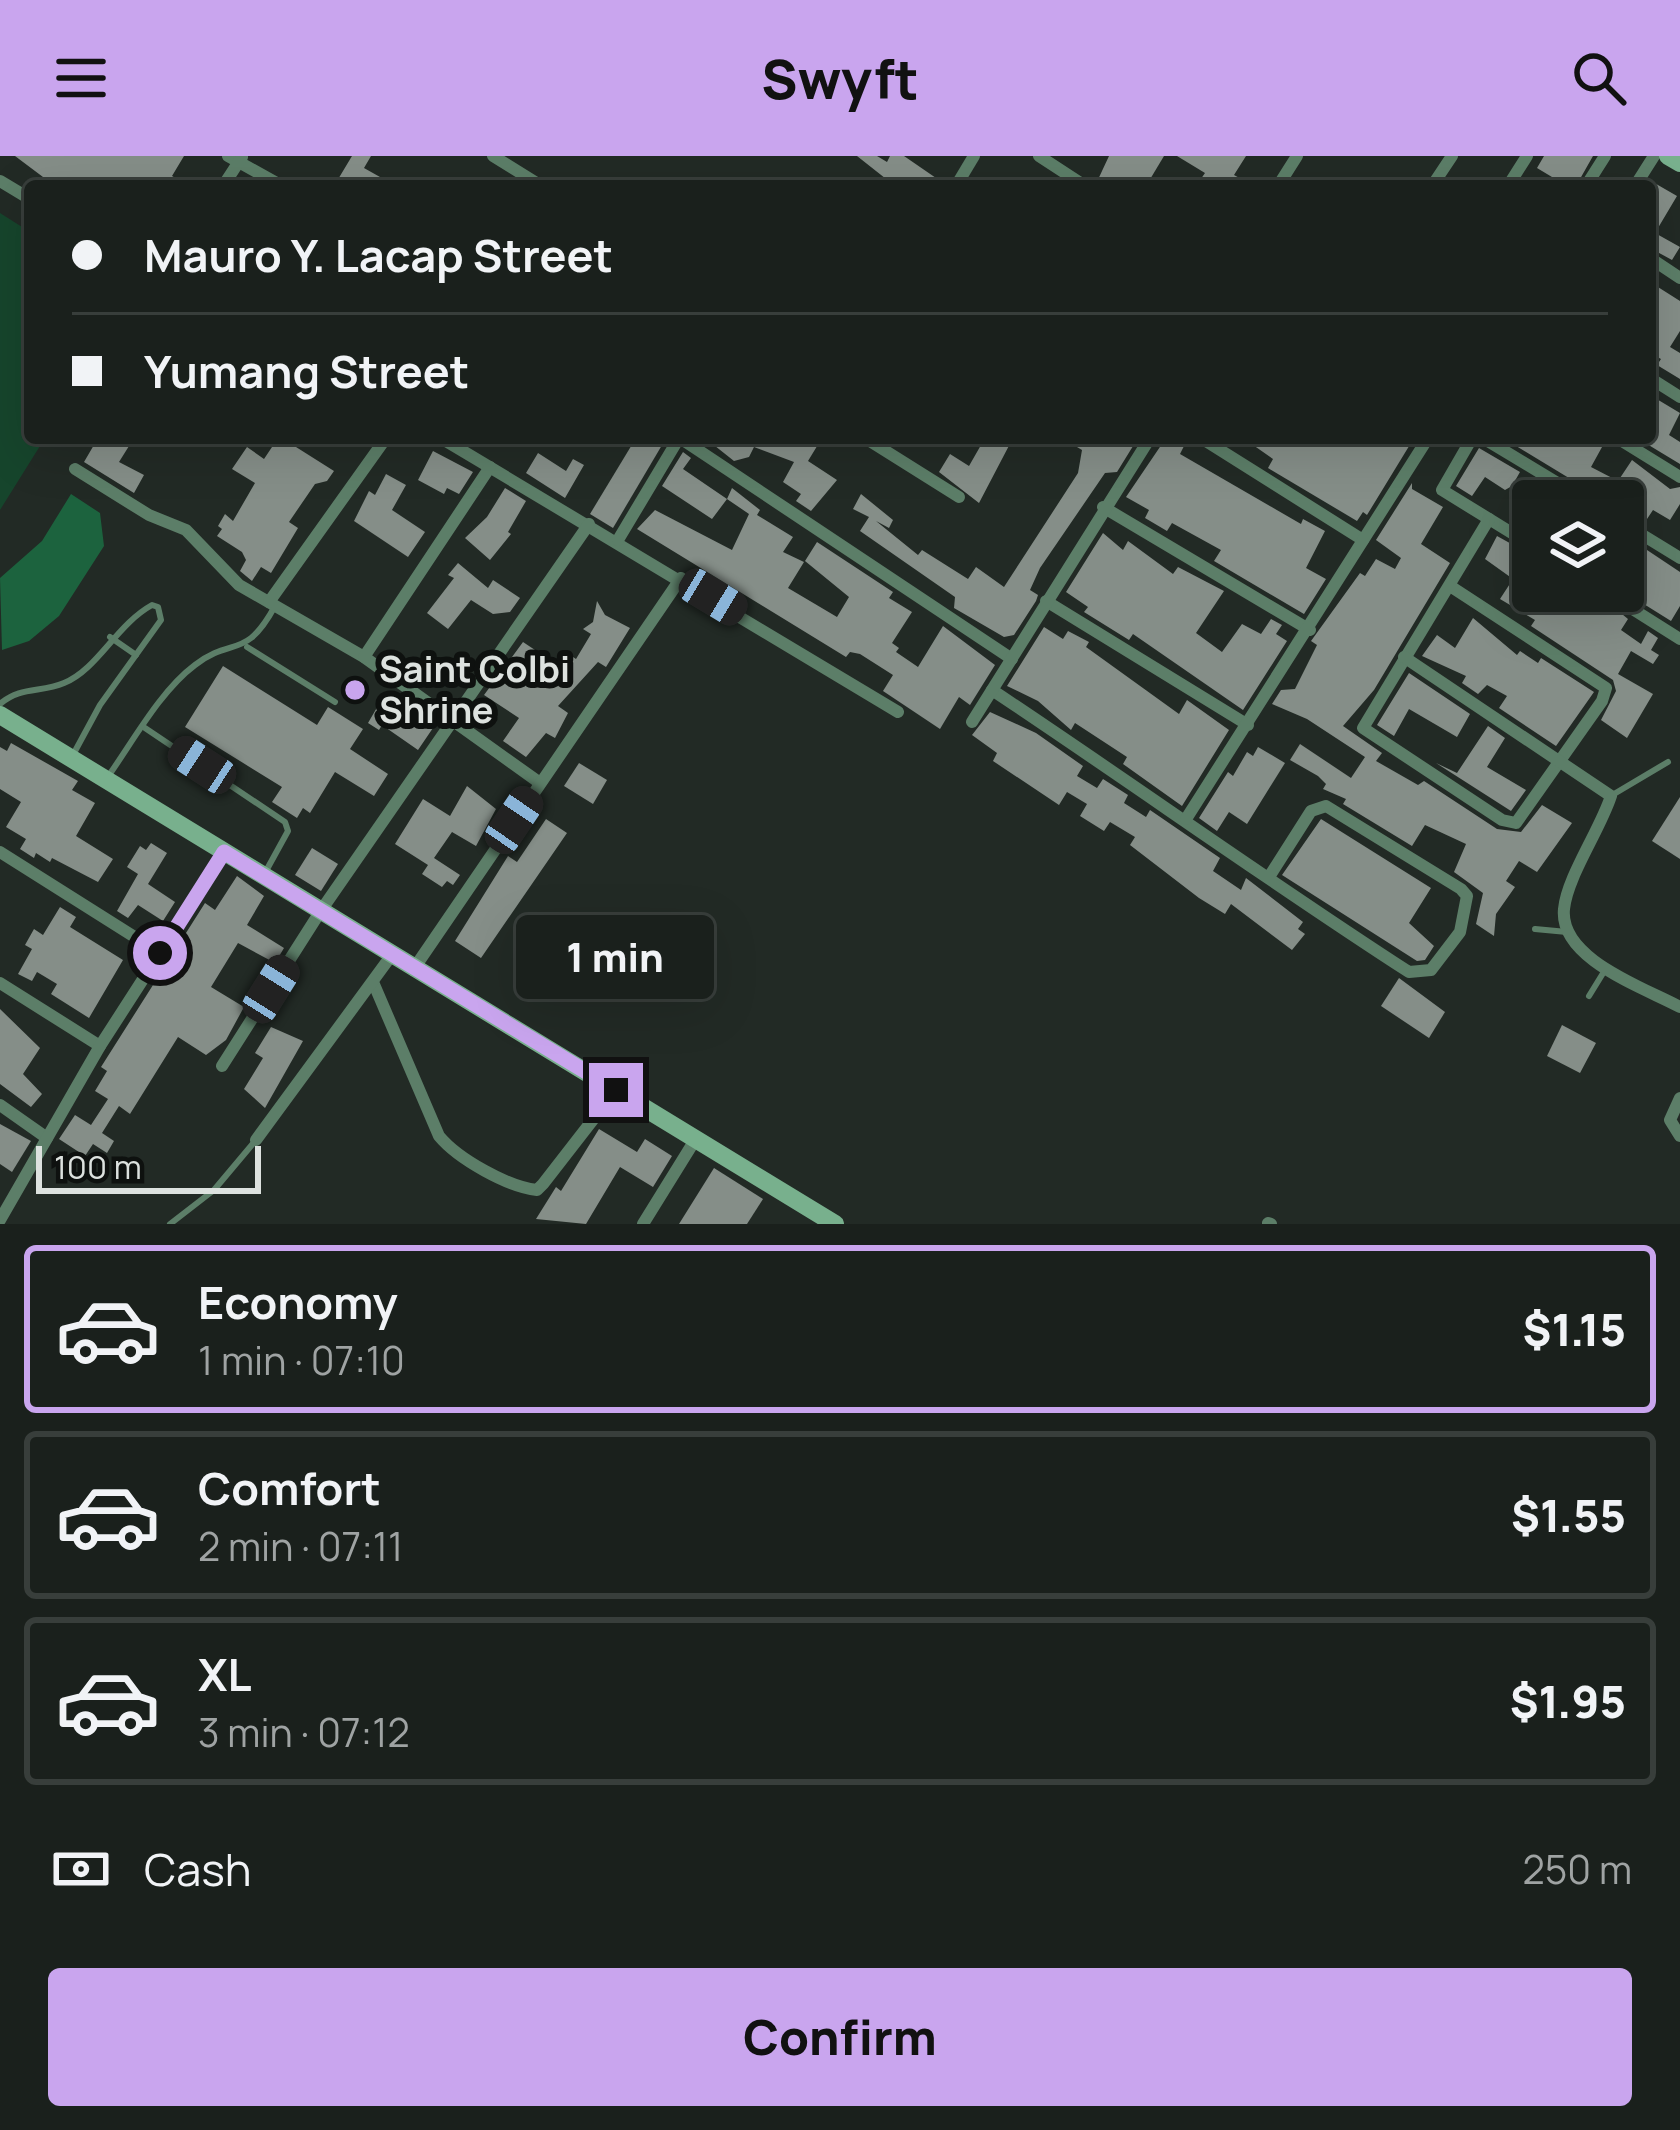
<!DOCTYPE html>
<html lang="en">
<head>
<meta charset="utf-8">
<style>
  body { margin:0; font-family:Manrope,sans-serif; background:#232825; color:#f1f3f6; height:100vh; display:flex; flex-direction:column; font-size:45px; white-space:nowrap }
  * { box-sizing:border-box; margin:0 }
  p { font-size:39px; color:#9fa3a3 }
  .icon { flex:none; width:66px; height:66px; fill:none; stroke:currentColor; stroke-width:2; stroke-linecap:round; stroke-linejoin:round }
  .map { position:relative; height:1068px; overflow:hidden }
  .panel { display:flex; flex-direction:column; background:#1a201c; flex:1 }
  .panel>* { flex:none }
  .top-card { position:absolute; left:24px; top:24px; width:1632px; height:264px; border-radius:12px; box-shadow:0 12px 48px #0002,0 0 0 3px #383e3b; display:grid; align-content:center; height:264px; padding:0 48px; background:#1a201c }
  .fabs { position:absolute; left:1512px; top:324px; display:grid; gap:24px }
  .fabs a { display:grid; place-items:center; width:132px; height:132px; border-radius:12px; background:#1a201c; box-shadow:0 12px 48px #0002,0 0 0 3px #383e3b; font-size:60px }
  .scale { position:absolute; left:36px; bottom:30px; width:225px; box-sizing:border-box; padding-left:12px; border:6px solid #dde2df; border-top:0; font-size:33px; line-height:42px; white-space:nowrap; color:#dde2df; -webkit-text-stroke:9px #0e110f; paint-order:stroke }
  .end { position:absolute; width:54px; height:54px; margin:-27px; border:15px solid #c9a5ee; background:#111; box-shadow:0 0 0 6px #111 }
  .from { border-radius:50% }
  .bubble { position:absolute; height:84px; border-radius:12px; background:#1a201c; box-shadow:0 12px 48px #0002,0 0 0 3px #383e3b; font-size:39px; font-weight:800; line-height:84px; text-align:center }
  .car { position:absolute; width:36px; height:72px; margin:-36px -18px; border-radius:15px; box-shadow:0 0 9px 3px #0007; background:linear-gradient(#222 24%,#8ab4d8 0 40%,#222 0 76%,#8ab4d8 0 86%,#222 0) }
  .top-card b { display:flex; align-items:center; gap:42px; height:114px; font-size:45px }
  .top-card b+b { border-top:3px solid #383e3b }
  .top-card i { width:30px; height:30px; background:#f1f3f6 }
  ul { padding:21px 0 0; list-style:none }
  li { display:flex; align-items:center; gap:36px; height:168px; margin:0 24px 18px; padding:0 24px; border:6px solid #383e3b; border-radius:12px }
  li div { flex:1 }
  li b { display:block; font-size:45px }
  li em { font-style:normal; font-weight:800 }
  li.on { border-color:#c9a5ee }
  li>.icon { width:108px; height:108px; stroke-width:1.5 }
  .pay { display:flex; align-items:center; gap:30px; height:132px; padding:0 48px; font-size:45px }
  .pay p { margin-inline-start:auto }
  .action { display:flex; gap:24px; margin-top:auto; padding:24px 48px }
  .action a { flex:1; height:138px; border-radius:12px; background:#c9a5ee; color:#111; font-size:48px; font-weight:800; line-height:138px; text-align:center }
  header { display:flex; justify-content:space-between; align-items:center; height:156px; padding:0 48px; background:#c9a5ee; color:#111; font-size:54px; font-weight:800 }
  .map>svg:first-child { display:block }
</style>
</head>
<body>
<header><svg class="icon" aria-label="menu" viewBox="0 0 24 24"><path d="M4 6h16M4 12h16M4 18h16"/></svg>Swyft<svg class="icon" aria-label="search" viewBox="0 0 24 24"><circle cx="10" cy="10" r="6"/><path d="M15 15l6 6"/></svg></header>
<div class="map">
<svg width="1680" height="1068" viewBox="0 0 1680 1068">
  <rect width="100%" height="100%" fill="#222a25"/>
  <!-- green -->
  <polygon fill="#16452c" points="0,57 30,76 30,282 45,282 0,354"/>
  <!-- forest -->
  <polygon fill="#1c633e" points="71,338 100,357 104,390 59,460 29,485 2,494 0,422 42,385"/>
  <!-- building -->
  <g fill="#858e88">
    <polygon points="15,0 184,0 172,20 189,30 39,30 43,21"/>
    <polygon points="352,0 371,0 364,12 380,21 375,30 334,30"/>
    <polygon points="857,0 877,0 887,6 890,0 904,0 936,22 930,30 895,30"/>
    <polygon points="1109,0 1164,0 1146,30 1095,30"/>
    <polygon points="1177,0 1246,0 1234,19 1254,30 1196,30 1205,17"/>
    <polygon points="1544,0 1593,0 1576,30 1553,30 1557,24 1537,12"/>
    <polygon points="1651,25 1677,40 1655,77 1680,91 1672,104 1650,92"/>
    <polygon points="1650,126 1680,145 1680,175 1670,191 1680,197 1680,223 1657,209 1661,203 1650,197"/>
    <polygon points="1650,239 1680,257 1669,279 1680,286 1680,308 1637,282 1650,282"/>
    <polygon points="98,282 134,282 119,306 144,319 134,337 84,306"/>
    <polygon points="278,282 302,282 296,291 334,315 327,325 315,328 289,366 298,372 271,417 261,411 252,425 240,415 246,404 242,396 217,380 222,373 218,370 225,358 233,365 255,327 232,313 247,291 264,303"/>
    <polygon points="636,282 665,284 613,372 590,358"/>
    <polygon points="705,282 822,282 808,305 837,324 811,355 796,345 801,338 783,326 794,306 754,291 749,301 734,305"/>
    <polygon points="985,282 1013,282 979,347 939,316 950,298 969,310"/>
    <polygon points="1062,282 1138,282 1117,316 1105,317 1040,412 1030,434 1038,439 1036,445 1014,479 1004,481 954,452 955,441 860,375 869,361 853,353 861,338 893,364 889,372 876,365 918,399 922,394 968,423 976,411 1004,431 1078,317 1082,294"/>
    <polygon points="1166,282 1188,282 1180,298 1301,368 1303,363 1325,375 1306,412 1326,423 1304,458 1214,405 1221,394 1172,367 1167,375 1145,362 1149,354 1126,341"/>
    <polygon points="1243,282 1414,282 1367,359 1363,356 1357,365 1268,312 1273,303"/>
    <polygon points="1503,282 1607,282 1591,311 1618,325 1632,304 1670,333 1680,331 1680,348 1670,364 1653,354 1647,363 1623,345 1597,345 1592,336"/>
    <polygon points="1479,292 1520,316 1512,330 1505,334 1485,321 1472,340 1456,330"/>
    <polygon points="433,295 473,316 459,338 447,332 444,338 418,324"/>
    <polygon points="683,296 691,302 683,313 727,343 712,363 662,330"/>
    <polygon points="538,297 566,315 573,303 584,309 565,342 526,317"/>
    <polygon points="386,318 406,329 392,354 425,376 408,401 354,365 369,335 375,339"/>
    <polygon points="1412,327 1412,333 1443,351 1421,388 1450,407 1374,534 1343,570 1382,597 1376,605 1418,629 1424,625 1497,673 1521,676 1542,649 1572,667 1537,716 1519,705 1506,725 1515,731 1496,758 1494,780 1476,768 1483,737 1454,716 1466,688 1425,669 1412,690 1343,648 1346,643 1323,633 1326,628 1318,620 1290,604 1300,588 1351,622 1365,601 1307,563 1272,548 1281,534 1295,533 1317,489 1311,485 1360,417 1365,420 1376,403 1395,413 1401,402 1376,384"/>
    <polygon points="505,332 526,345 508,376 511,378 490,404 465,382 487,361"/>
    <polygon points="732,332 760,354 757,359 793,381 783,396 804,406 788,432 837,461 849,441 805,405 817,386 893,436 889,442 912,456 892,487 899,492 896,496 918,511 943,470 995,509 970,549 959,541 940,573 883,535 893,519 860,498 850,496 846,501 637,373 655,354 732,394 749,358 727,343"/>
    <polygon points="1103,377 1123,394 1128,385 1173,418 1178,411 1224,435 1196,477 1222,496 1242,468 1261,478 1271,463 1282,469 1276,478 1287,485 1243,554 1133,478 1129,484 1084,456 1088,451 1066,436"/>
    <polygon points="1497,380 1533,400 1533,435 1556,450 1565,435 1594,435 1628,463 1621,474 1641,488 1648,475 1658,482 1651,494 1659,499 1653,508 1631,495 1618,518 1653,538 1627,582 1601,564 1616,535 1613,524 1531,470 1535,464 1500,443 1513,423 1485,403"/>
    <polygon points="1623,387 1643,401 1647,394 1680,416 1680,450 1671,465 1623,435 1629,410 1623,406"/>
    <polygon points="458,407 488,432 493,424 520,442 510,456 493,458 471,444 448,473 427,457 454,422 448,419"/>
    <polygon points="597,445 605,459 630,472 606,511 598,506 558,550 568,557 555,582 546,577 526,601 503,585 519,562 484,539 523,486 559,510 567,497 576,503 591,478 583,473 593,466"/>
    <polygon points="1473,462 1517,499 1520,495 1538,507 1541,502 1594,536 1556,590 1499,552 1507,540 1487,529 1478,538 1462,527 1466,520 1422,500 1437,479 1455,492"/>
    <polygon points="1044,471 1063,483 1068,475 1089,486 1086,491 1179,558 1187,544 1229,574 1182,650 1123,608 1127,601 1075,567 1071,574 1038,545 1007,530"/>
    <polygon points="223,510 317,569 328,551 363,573 350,593 388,618 374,640 335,616 310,657 303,652 297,662 272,646 282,631 185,571"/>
    <polygon points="1409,517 1470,558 1457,581 1409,553 1394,580 1377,569"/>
    <polygon points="386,536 435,569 418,594 382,569 379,574 368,567"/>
    <polygon points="990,556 1036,577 1083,610 1077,620 1097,632 1103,623 1128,639 1124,647 1146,661 1150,654 1220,702 1213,715 1241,734 1246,722 1303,766 1298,773 1305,778 1292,794 1231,748 1225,758 1199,742 1130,689 1135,681 1110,666 1104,675 1080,660 1087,648 1067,636 1059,649 993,605 997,597 972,579"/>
    <polygon points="1488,570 1505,582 1487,611 1526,634 1511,655 1436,607 1457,617"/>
    <polygon points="11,587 78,625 72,634 95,647 76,680 113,703 98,726 52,702 50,706 36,697 34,702 20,693 26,683 6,671 21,646 0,633 0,591 7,595"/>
    <polygon points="1258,591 1285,607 1247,668 1229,656 1217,675 1199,662 1228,616 1233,620 1247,596 1253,600"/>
    <polygon points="579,607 607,624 593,648 564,630"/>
    <polygon points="467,630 496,653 476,690 452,676 434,702 460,719 453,729 447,725 442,731 422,718 428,709 395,688 423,643 450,660"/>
    <polygon points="1680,641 1680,703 1652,685"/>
    <polygon points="546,663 567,677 481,802 455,785 508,700 517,706"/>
    <polygon points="1321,663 1431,732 1409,767 1434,790 1425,804 1417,805 1282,719"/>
    <polygon points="151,687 167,697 148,728 175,746 163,765 138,749 128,762 117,755 138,718 127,711 140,690 146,694"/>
    <polygon points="312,692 338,708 321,735 295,719"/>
    <polygon points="237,720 264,740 247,769 284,792 275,807 238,787 211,831 244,851 226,884 206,899 178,881 130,958 119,950 102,977 114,985 107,997 93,988 85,1000 59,983 75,959 91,969 108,943 95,935 107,915 101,911 205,747 215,754"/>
    <polygon points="60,751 76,761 70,771 123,804 89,862 51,838 57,828 37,816 32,825 18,818 32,793 25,789 34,773 43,779"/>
    <polygon points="1399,822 1445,856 1429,882 1381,850"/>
    <polygon points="0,853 40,892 23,918 42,938 31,951 0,928"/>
    <polygon points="1562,869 1596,887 1580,917 1547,900"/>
    <polygon points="271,871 303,885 265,952 244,933 263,902 255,897"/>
    <polygon points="0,968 31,985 12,1016 0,1008"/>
    <polygon points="599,973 637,996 645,983 672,1000 653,1031 620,1011 586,1068 536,1063 556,1031 561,1035"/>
    <polygon points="714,1012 763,1043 747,1068 679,1068"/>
  </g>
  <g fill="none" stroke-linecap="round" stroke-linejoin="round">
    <!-- lane -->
    <g stroke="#5c7e68" stroke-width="6">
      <polyline points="110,481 136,499"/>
      <polyline points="247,491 335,546"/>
      <path d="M 0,548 C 21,530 41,537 64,527 C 98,513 116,469 152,449 L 158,451 L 161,464 L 100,549 L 74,597"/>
      <polyline points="145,572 285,666 288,675 266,715"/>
      <path d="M 107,622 C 132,587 160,535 195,509 C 233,480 245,505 275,450"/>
      <polyline points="1614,638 1668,606"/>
      <polyline points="1535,773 1567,776"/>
      <polyline points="1589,840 1605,814"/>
      <polyline points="170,1068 214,1034 256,984"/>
    </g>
    <!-- street -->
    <g stroke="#5c7e68" stroke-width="12">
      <polyline points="228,0 282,30"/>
      <polyline points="493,0 535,26"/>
      <polyline points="1039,0 1085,30"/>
      <polyline points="0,25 30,43"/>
      <polyline points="223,30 242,1"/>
      <polyline points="956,30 974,0"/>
      <polyline points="1278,30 1297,0"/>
      <polyline points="1432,30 1452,0"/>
      <polyline points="1508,30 1527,0"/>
      <polyline points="1586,30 1605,0"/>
      <polyline points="1635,30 1654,0"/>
      <polyline points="1650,102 1680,122"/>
      <polyline points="1650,222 1680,241"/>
      <polyline points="441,282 898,556"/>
      <polyline points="680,282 1012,503"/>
      <polyline points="865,282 959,341"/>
      <polyline points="1201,282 1363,384"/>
      <polyline points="1472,282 1442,334 1533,390"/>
      <polyline points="1483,282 1587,345"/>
      <polyline points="1617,282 1680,321"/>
      <polyline points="75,313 149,359 186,374 239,429 364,501 540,627"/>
      <polyline points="1103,351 1310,474"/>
      <polyline points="1623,367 1680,402"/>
      <polyline points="618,384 679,282"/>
      <polyline points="1450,430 1606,532 1602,545 1516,667 1502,664 1363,572 1489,363"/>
      <polyline points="1604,435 1680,483"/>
      <polyline points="1046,445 1248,569"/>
      <polyline points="269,446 386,282"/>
      <polyline points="364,501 490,311"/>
      <path d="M 1404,501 L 1611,640 C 1600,674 1567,721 1564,753 C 1559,803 1645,832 1680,851"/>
      <path d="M 992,534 C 1132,627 1268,725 1409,816 L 1431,814 L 1460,776 L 1467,740 L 1461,733 L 1326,650 L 1311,655 L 1269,721"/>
      <polyline points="972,566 1150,282"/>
      <polyline points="1186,663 1428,282"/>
      <polyline points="0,696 160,797"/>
      <polyline points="413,814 681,422"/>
      <path d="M 373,826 L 439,980 C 458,1003 508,1031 537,1034 L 543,1028 L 616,934"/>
      <polyline points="0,827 100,890"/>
      <polyline points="222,910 320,756 589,368"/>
      <polyline points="1680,942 1670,964 1680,980"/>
      <polyline points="0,949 47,982"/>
      <polyline points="256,984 391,800"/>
      <polyline points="0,1064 100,890 225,696"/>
      <polyline points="1268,1067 1271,1068"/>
      <polyline points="643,1068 695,984"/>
    </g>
    <!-- secondary -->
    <g stroke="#78b08d" stroke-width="18">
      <polyline points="1668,0 1680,7"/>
      <polyline points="0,559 835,1068"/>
    </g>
  </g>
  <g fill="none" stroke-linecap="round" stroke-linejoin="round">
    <!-- route -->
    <polyline stroke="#c9a5ee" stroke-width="15" points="160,797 224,696 616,934"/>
  </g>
  <!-- markers -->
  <circle fill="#c9a5ee" stroke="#0e110f" stroke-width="4.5" cx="355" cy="534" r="12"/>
  <g text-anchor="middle" stroke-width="12" stroke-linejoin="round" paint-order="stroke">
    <!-- poi labels -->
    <g font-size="36" font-weight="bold" fill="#dde2df" stroke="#0e110f" text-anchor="start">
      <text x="379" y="526">Saint Colbi<tspan x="379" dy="41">Shrine</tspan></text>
    </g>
  </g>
</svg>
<div class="fabs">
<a><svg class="icon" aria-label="layers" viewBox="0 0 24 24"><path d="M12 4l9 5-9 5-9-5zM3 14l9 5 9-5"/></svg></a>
</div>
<div class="scale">100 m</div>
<i class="end from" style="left:160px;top:797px"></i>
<i class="end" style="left:616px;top:934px"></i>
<div class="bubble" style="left:516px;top:759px;width:198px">1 min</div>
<i class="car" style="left:713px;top:441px;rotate:121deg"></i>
<i class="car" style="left:202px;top:609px;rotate:303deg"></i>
<i class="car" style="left:514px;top:664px;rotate:34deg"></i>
<i class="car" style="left:271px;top:833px;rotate:32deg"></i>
<div class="top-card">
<b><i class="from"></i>Mauro Y. Lacap Street</b>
<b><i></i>Yumang Street</b>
</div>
</div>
<section class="panel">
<ul>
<li class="on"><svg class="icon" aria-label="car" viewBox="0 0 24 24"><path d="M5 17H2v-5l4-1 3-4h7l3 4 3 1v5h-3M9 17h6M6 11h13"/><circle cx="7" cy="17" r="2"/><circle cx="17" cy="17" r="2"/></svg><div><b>Economy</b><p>1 min · 07:10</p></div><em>$1.15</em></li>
<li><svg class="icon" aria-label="car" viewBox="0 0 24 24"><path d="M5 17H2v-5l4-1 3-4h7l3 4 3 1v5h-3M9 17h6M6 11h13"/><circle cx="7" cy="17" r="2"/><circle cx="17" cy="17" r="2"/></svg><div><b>Comfort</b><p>2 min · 07:11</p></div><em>$1.55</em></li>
<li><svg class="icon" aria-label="car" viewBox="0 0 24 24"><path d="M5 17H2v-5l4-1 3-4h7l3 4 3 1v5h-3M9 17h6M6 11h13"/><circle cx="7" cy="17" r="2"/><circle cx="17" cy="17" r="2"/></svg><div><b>XL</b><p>3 min · 07:12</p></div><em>$1.95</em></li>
</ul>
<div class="pay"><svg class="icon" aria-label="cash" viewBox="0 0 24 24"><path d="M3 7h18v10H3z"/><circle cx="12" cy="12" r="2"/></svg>Cash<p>250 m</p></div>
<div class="action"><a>Confirm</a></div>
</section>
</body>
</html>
